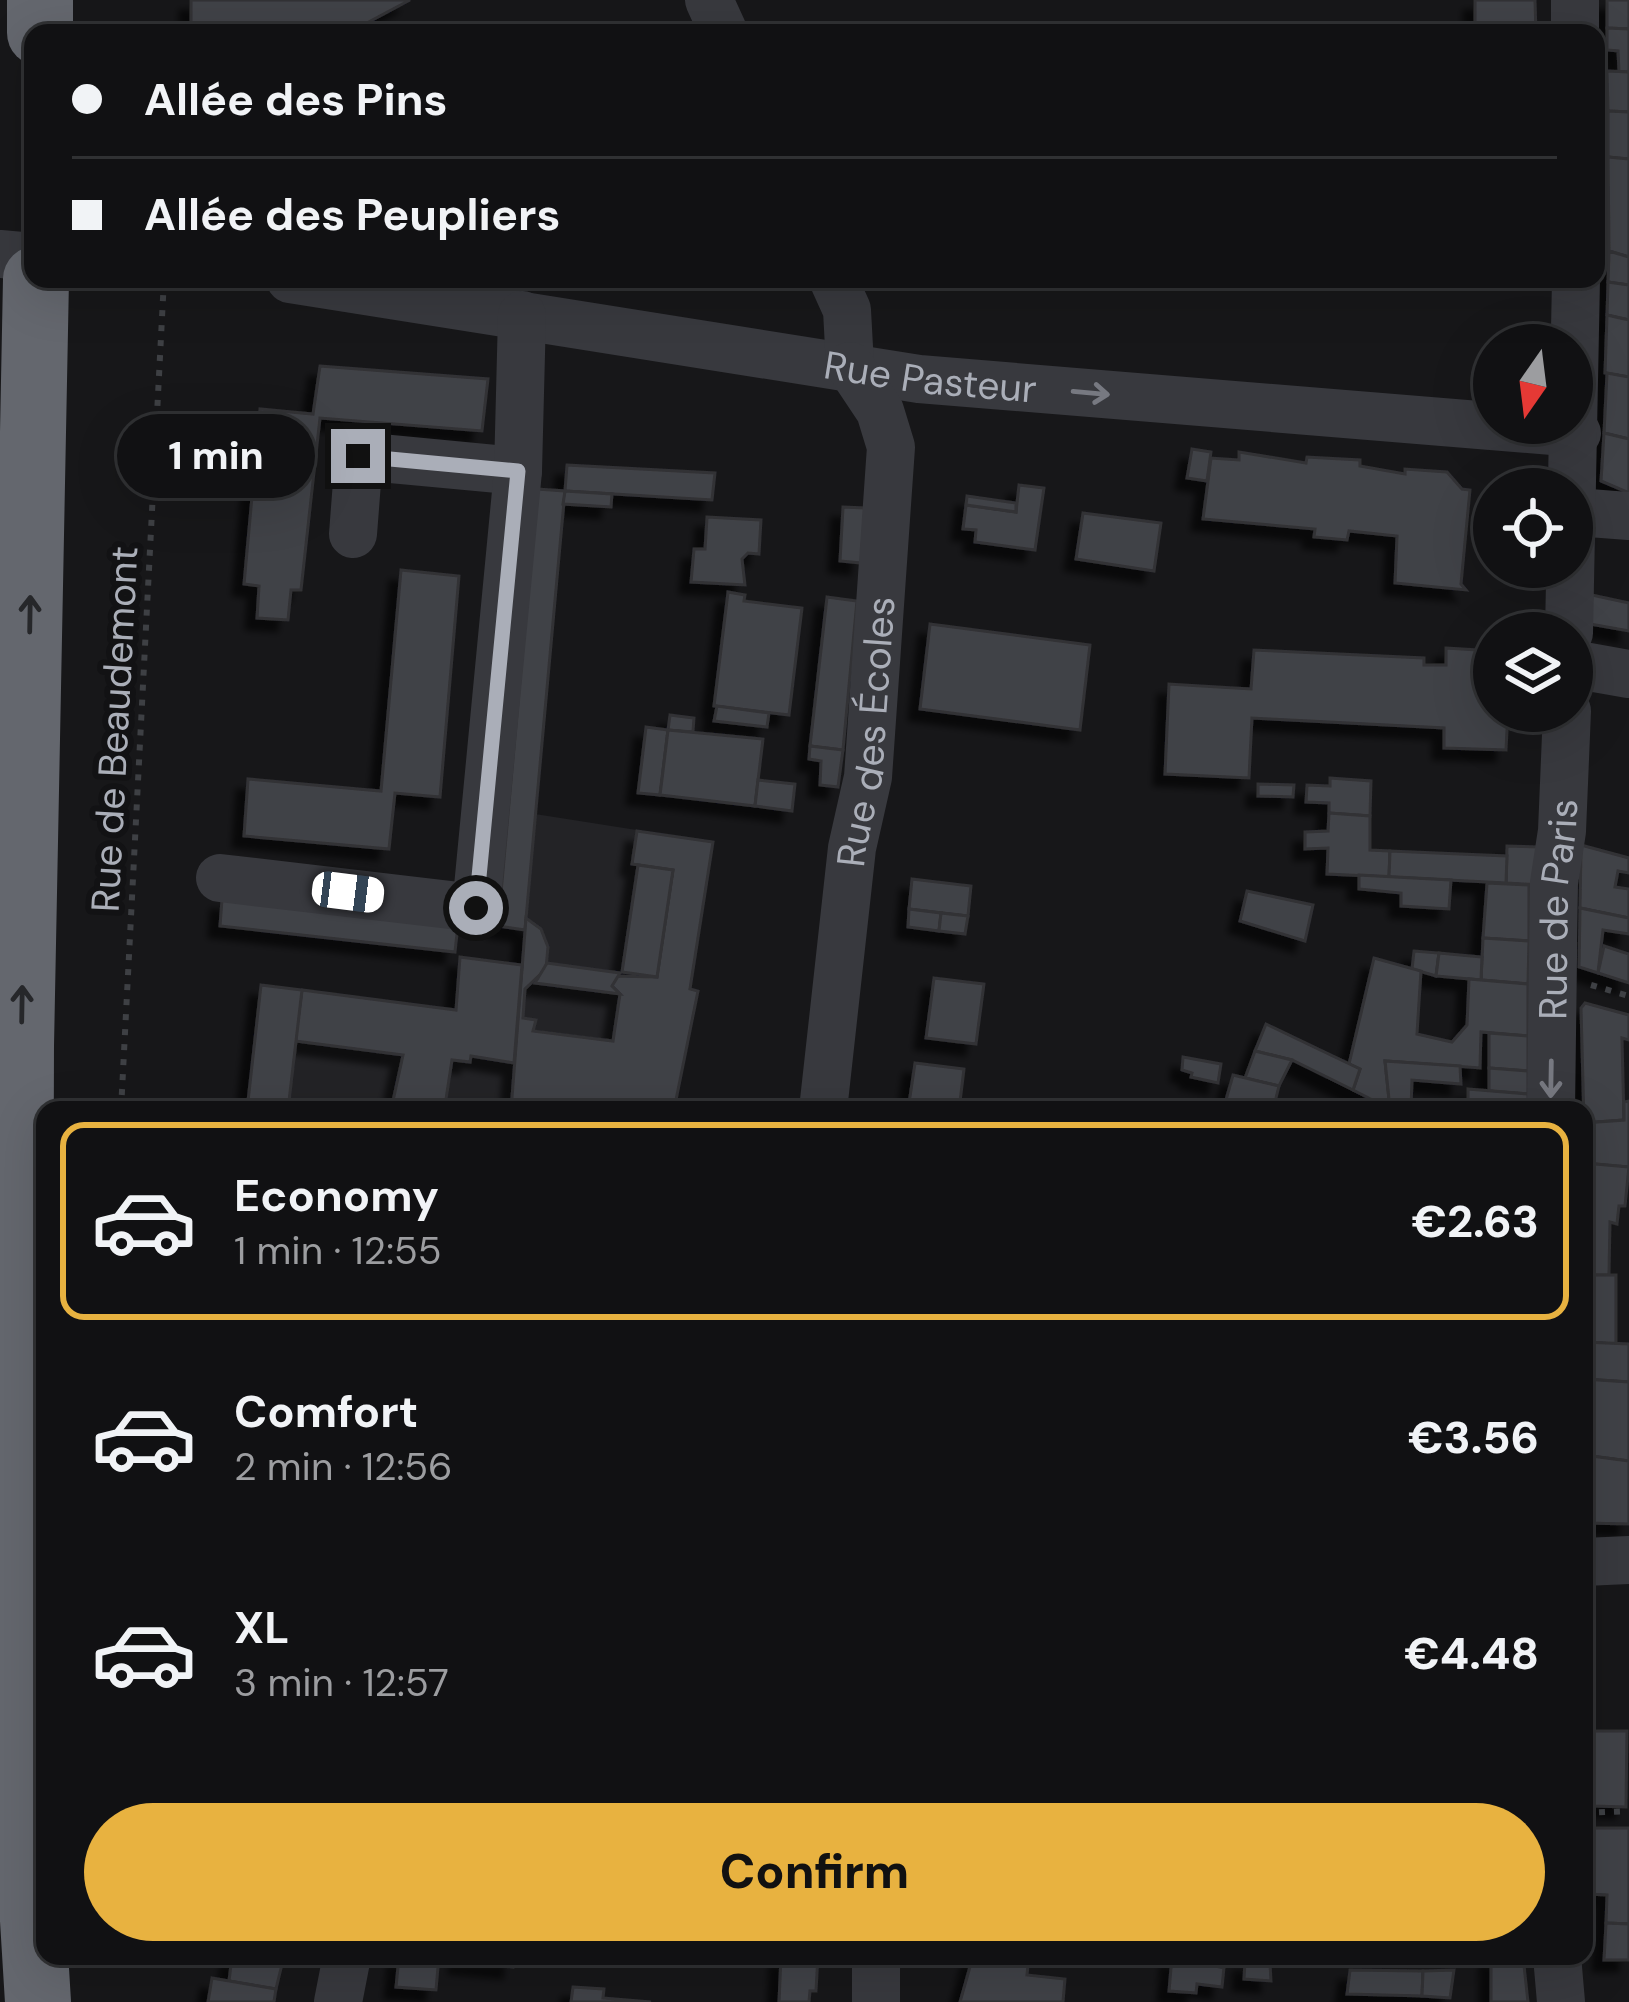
<!DOCTYPE html>
<html lang="en">
<head>
<meta charset="utf-8">
<style>
  body { margin:0; font-family:"DM Sans",sans-serif; background:#1e1f21; color:#f1f3f6; height:100vh; display:flex; flex-direction:column; font-size:45px; white-space:nowrap }
  * { box-sizing:border-box; margin:0 }
  p { font-size:39px; color:#9c9da0 }
  .icon { flex:none; width:66px; height:66px; fill:none; stroke:currentColor; stroke-width:2; stroke-linecap:round; stroke-linejoin:round }
  .map { position:relative; flex:1; overflow:hidden }
  .side { position:absolute; left:36px; top:1101px; width:1557px; height:864px; display:flex; flex-direction:column; background:#111113; border-radius:24px; box-shadow:0 12px 48px #0002,0 0 0 3px #303133 }
  .side>* { flex:none }
  .top-card { position:absolute; left:24px; top:24px; width:1581px; height:264px; border-radius:24px; box-shadow:0 12px 48px #0002,0 0 0 3px #303133; display:grid; align-content:center; height:264px; padding:0 48px; background:#111113 }
  .needle { width:78px; rotate:194deg }
  .fabs { position:absolute; left:1473px; top:324px; display:grid; gap:24px }
  .fabs a { display:grid; place-items:center; width:120px; height:120px; border-radius:50%; background:#111113; box-shadow:0 12px 48px #0002,0 0 0 3px #303133; font-size:60px }
  .end { position:absolute; width:54px; height:54px; margin:-27px; border:15px solid #aaaeb8; background:#111; box-shadow:0 0 0 6px #111 }
  .from { border-radius:50% }
  .bubble { position:absolute; height:84px; border-radius:42px; background:#111113; box-shadow:0 12px 48px #0002,0 0 0 3px #303133; font-size:39px; font-weight:800; line-height:84px; text-align:center }
  .car { position:absolute; width:36px; height:72px; margin:-36px -18px; border-radius:15px; box-shadow:0 0 9px 3px #0007; background:linear-gradient(#fff 24%,#345 0 40%,#fff 0 76%,#345 0 86%,#fff 0) }
  .top-card b { display:flex; align-items:center; gap:42px; height:114px; font-size:45px }
  .top-card b+b { border-top:3px solid #303133 }
  .top-card i { width:30px; height:30px; background:#f1f3f6 }
  ul { padding:21px 0 0; list-style:none }
  li { display:flex; align-items:center; gap:36px; height:198px; margin:0 24px 18px; padding:0 24px; border:6px solid transparent; border-radius:24px }
  li div { flex:1 }
  li b { display:block; font-size:45px }
  li em { font-style:normal; font-weight:800 }
  li.selected { border-color:#e8b240 }
  li>.icon { width:108px; height:108px; stroke-width:1.5 }
  .cta { display:flex; gap:24px; margin-top:auto; padding:24px 48px }
  .cta a { flex:1; height:138px; border-radius:72px; background:#e8b240; color:#111; font-size:48px; font-weight:800; line-height:138px; text-align:center }
  .map>svg:first-child { display:block }
</style>
</head>
<body>
<div class="map">
<svg width="1629" height="2002" viewBox="0 0 1629 2002">
  <defs>
    <filter id="shadow"><feDropShadow dx="-11" dy="11" stdDeviation="3" flood-color="#0009"/></filter>
  </defs>
  <rect width="100%" height="100%" fill="#171719"/>
  <!-- built -->
  <polygon fill="#232326" points="535,814 713,842 690,989 698,991 674,1110 247,1110 261,985 455,1009 460,957 521,965"/>
  <!-- building -->
  <g fill="#414246" stroke="#313135" stroke-width="3" filter="url(#shadow)">
    <polygon points="191,0 410,0 348,33 191,33"/>
    <polygon points="1475,0 1535,0 1536,33 1475,33"/>
    <polygon points="1607,0 1629,0 1629,29 1607,28"/>
    <polygon points="1607,28 1629,29 1629,72 1619,72 1618,51 1607,50"/>
    <polygon points="1607,71 1629,72 1629,112 1608,111"/>
    <polygon points="1608,111 1629,112 1629,159 1608,157"/>
    <polygon points="1608,157 1629,159 1629,257 1609,251"/>
    <polygon points="1609,251 1629,257 1629,285 1608,282"/>
    <polygon points="1608,282 1629,285 1629,320 1607,315"/>
    <polygon points="1607,315 1629,320 1629,377 1605,373"/>
    <polygon points="320,366 488,379 482,431 320,418 301,590 291,590 288,620 257,618 259,586 244,584 260,409 313,414"/>
    <polygon points="1607,373 1629,377 1629,439 1604,433"/>
    <polygon points="1604,433 1629,439 1629,493 1601,481"/>
    <polygon points="1192,449 1211,452 1207,481 1187,478"/>
    <polygon points="1239,452 1306,463 1307,457 1360,460 1360,466 1405,474 1405,469 1447,472 1462,489 1470,490 1461,584 1466,590 1395,583 1397,536 1349,531 1347,540 1314,537 1315,529 1203,519 1211,458 1239,460"/>
    <polygon points="567,465 715,473 712,500 565,491"/>
    <polygon points="1019,485 1044,488 1035,550 975,542 976,530 963,529 966,505 1016,512"/>
    <polygon points="537,489 565,491 525,930 498,926"/>
    <polygon points="565,491 612,494 611,507 563,504"/>
    <polygon points="967,496 1016,503 1016,512 966,505"/>
    <polygon points="843,507 865,508 861,563 840,561"/>
    <polygon points="1083,513 1161,523 1154,571 1076,559"/>
    <polygon points="707,517 761,520 759,554 748,553 742,559 745,585 691,582 694,549 705,549"/>
    <polygon points="401,570 459,576 440,797 395,793 389,849 244,836 248,779 381,791"/>
    <polygon points="728,592 745,595 744,601 802,608 789,715 714,706"/>
    <polygon points="1592,595 1629,603 1629,631 1590,624"/>
    <polygon points="827,597 857,601 843,750 810,746"/>
    <polygon points="930,624 1090,645 1080,730 920,709"/>
    <polygon points="1446,648 1494,651 1494,711 1508,711 1506,750 1444,748 1444,728 1252,718 1249,778 1165,774 1169,684 1251,689 1254,650 1424,658 1424,665 1446,665"/>
    <polygon points="717,706 769,713 767,727 714,721"/>
    <polygon points="670,715 694,718 693,732 668,730"/>
    <polygon points="646,727 668,730 660,795 638,793"/>
    <polygon points="668,730 763,739 755,806 660,795"/>
    <polygon points="810,746 843,750 838,787 820,785 821,761 809,759"/>
    <polygon points="1330,778 1371,781 1370,816 1329,813 1329,803 1306,802 1307,785 1330,786"/>
    <polygon points="758,780 795,784 792,811 755,806"/>
    <polygon points="1258,784 1294,785 1293,797 1258,796"/>
    <polygon points="1329,813 1370,816 1370,850 1390,851 1389,877 1327,874 1328,848 1305,849 1305,832 1328,831"/>
    <polygon points="637,831 713,842 690,989 698,991 674,1110 511,1110 526,918 541,929 548,947 546,969 525,989 523,1018 536,1020 533,1031 613,1041 620,994 612,986 614,976 657,977 673,870 632,864"/>
    <polygon points="1581,845 1629,858 1629,873 1618,871 1615,887 1629,889 1629,918 1580,908"/>
    <polygon points="1507,846 1540,847 1539,885 1506,883"/>
    <polygon points="1390,851 1507,856 1506,883 1389,877"/>
    <polygon points="638,865 673,870 657,977 622,972"/>
    <polygon points="1359,875 1451,880 1449,909 1401,906 1401,893 1359,889"/>
    <polygon points="912,879 971,886 968,916 909,909"/>
    <polygon points="1487,883 1529,885 1529,941 1483,938"/>
    <polygon points="1247,891 1313,905 1305,941 1240,921"/>
    <polygon points="222,899 458,925 455,952 220,926"/>
    <polygon points="1580,908 1629,918 1629,934 1603,930 1598,973 1579,967"/>
    <polygon points="909,909 941,913 939,931 908,927"/>
    <polygon points="941,913 968,916 965,934 939,931"/>
    <polygon points="1483,938 1529,941 1528,984 1481,980"/>
    <polygon points="1604,946 1629,954 1629,983 1598,973"/>
    <polygon points="1414,951 1439,953 1436,976 1412,969"/>
    <polygon points="1439,953 1482,957 1481,980 1436,976"/>
    <polygon points="460,957 522,965 514,1063 471,1056 470,1062 452,1060 445,1106 466,1110 391,1110 403,1055 295,1041 302,990 456,1010"/>
    <polygon points="1374,958 1421,971 1417,1034 1452,1042 1467,1025 1469,979 1528,984 1528,1036 1481,1032 1480,1068 1385,1061 1390,1109 1353,1090 1360,1069 1349,1064"/>
    <polygon points="547,963 620,973 612,986 620,994 535,983"/>
    <polygon points="934,978 984,984 976,1044 926,1038"/>
    <polygon points="261,985 302,990 288,1110 247,1110"/>
    <polygon points="1585,1003 1629,1015 1629,1040 1622,1038 1624,1120 1584,1123 1581,1008"/>
    <polygon points="1266,1024 1360,1069 1353,1090 1292,1060 1255,1051"/>
    <polygon points="1489,1033 1528,1036 1528,1071 1489,1068"/>
    <polygon points="1255,1051 1292,1060 1279,1086 1245,1078"/>
    <polygon points="1183,1057 1221,1064 1218,1083 1191,1077 1192,1073 1182,1070"/>
    <polygon points="1385,1061 1460,1066 1461,1084 1412,1080 1411,1110 1390,1109"/>
    <polygon points="915,1063 964,1069 959,1110 908,1110"/>
    <polygon points="1489,1068 1528,1071 1528,1094 1489,1091"/>
    <polygon points="1233,1075 1279,1086 1273,1110 1223,1110"/>
    <polygon points="1468,1089 1528,1094 1528,1110 1468,1110"/>
    <polygon points="1629,1101 1629,1167 1584,1163 1584,1123 1624,1120 1624,1102"/>
    <polygon points="1584,1163 1629,1167 1625,1206 1619,1206 1617,1224 1610,1222 1609,1275 1584,1275"/>
    <polygon points="1584,1275 1616,1275 1616,1344 1584,1342"/>
    <polygon points="1584,1342 1629,1344 1629,1382 1584,1379"/>
    <polygon points="1584,1379 1629,1382 1629,1461 1584,1455"/>
    <polygon points="1584,1455 1629,1461 1629,1524 1584,1523"/>
    <polygon points="1593,1731 1627,1731 1626,1807 1592,1806"/>
    <polygon points="1591,1828 1629,1828 1629,1924 1606,1923 1607,1895 1587,1894"/>
    <polygon points="1606,1923 1629,1924 1629,1960 1604,1960"/>
    <polygon points="232,1956 284,1956 276,1989 229,1981"/>
    <polygon points="399,1956 439,1956 436,1990 396,1987"/>
    <polygon points="461,1956 514,1956 513,1967 460,1962"/>
    <polygon points="781,1956 818,1956 816,1991 810,1991 809,2002 779,2002"/>
    <polygon points="973,1956 1029,1956 1027,1975 1065,1979 1063,2002 960,2002"/>
    <polygon points="1172,1956 1224,1968 1222,1987 1197,1984 1196,1993 1169,1991"/>
    <polygon points="1491,1956 1523,1956 1528,2002 1491,2002"/>
    <polygon points="1245,1961 1270,1963 1271,1981 1244,1979"/>
    <polygon points="1350,1970 1423,1971 1422,1996 1347,1994"/>
    <polygon points="1454,1970 1450,1998 1422,1996 1423,1971"/>
    <polygon points="212,1978 276,1989 274,2002 208,2002"/>
    <polygon points="573,1987 604,1989 603,1998 651,2002 571,2002"/>
  </g>
  <g fill="none" stroke-linecap="round" stroke-linejoin="round">
    <!-- path -->
    <g stroke="#3e4044" stroke-width="6" stroke-dasharray="6 9" stroke-linecap="butt">
      <polyline points="1591,985 1629,996"/>
      <polyline points="121,1110 164,279"/>
      <polyline points="1584,1813 1629,1811"/>
    </g>
    <!-- minor -->
    <g stroke="#38393e" stroke-width="48">
      <polyline points="709,0 724,33"/>
      <polyline points="1575,0 1575,33"/>
      <polyline points="0,254 33,257"/>
      <path id="s1" d="M 290,279 L 919,379 L 1577,433"/>
      <polyline points="833,279 847,310 850,366"/>
      <polyline points="1576,512 1629,516"/>
      <polyline points="353,534 359,456 518,471"/>
      <polyline points="1569,633 1576,279"/>
      <polyline points="1572,664 1629,674"/>
      <polyline points="220,878 476,908 518,471 522,315"/>
      <path id="s2" d="M 823,1110 L 852,848 L 868,777 L 891,447 L 880,411 L 850,366"/>
      <path id="s3" d="M 1551,1110 L 1554,883 L 1562,831 L 1567,711"/>
      <polyline points="1584,1562 1629,1560"/>
      <polyline points="876,1956 876,2002"/>
      <polyline points="1557,1956 1561,2002"/>
      <polyline points="338,2002 347,1956"/>
    </g>
    <!-- highway -->
    <g stroke="#64676e" stroke-width="66">
      <polyline points="40,33 40,0"/>
      <polyline points="36,279 21,1046 19,1691 38,2002"/>
    </g>
  </g>
  <!-- one-way arrows -->
  <defs><path id="oneway-shaft" d="M-6 0H5M1.5-3L5.5 0L1.5 3" fill="none" stroke-width="1.6" stroke-linecap="round" stroke-linejoin="round" transform="scale(3)"/></defs>
  <g stroke="#777981">
    <use href="#oneway-shaft" transform="translate(1091 393) rotate(5)"/>
    <use href="#oneway-shaft" transform="translate(1551 1079) rotate(91)"/>
  </g>
  <g stroke="#26272a">
    <use href="#oneway-shaft" transform="translate(30 614) rotate(-89)"/>
    <use href="#oneway-shaft" transform="translate(22 1004) rotate(-89)"/>
  </g>
  <g fill="none" stroke-linecap="round" stroke-linejoin="round">
    <!-- route -->
    <polyline stroke="#aaaeb8" stroke-width="15" points="358,456 518,471 476,908"/>
  </g>
  <g text-anchor="middle" stroke-width="12" stroke-linejoin="round" paint-order="stroke">
    <!-- street labels -->
    <g font-size="39" fill="#aaaeb8" stroke="#121214">
      <text dy="14" stroke="none"><textPath href="#s1" startOffset="648">Rue Pasteur</textPath></text>
      <text transform="translate(114 729) rotate(-87)" y="14">Rue de Beaudemont</text>
      <text dy="14" stroke="none"><textPath href="#s2" startOffset="381">Rue des Écoles</textPath></text>
      <text dy="14" stroke="none"><textPath href="#s3" startOffset="201">Rue de Paris</textPath></text>
    </g>
  </g>
</svg>
<div class="fabs">
<a><svg class="needle" viewBox="-14 -14 28 28"><path d="M0-13l5 13h-10z" fill="#e53935"/><path d="M0 13l5-13h-10z" fill="#9c9da0"/></svg></a>
<a><svg class="icon" aria-label="locate" viewBox="0 0 24 24"><circle cx="12" cy="12" r="6"/><path d="M12 2v4M12 18v4M2 12h4M18 12h4"/></svg></a>
<a><svg class="icon" aria-label="layers" viewBox="0 0 24 24"><path d="M12 4l9 5-9 5-9-5zM3 14l9 5 9-5"/></svg></a>
</div>
<i class="end from" style="left:476px;top:908px"></i>
<i class="end" style="left:358px;top:456px"></i>
<div class="bubble" style="left:117px;top:414px;width:198px">1 min</div>
<i class="car" style="left:348px;top:892px;rotate:97deg"></i>
<div class="top-card">
<b><i class="from"></i>Allée des Pins</b>
<b><i></i>Allée des Peupliers</b>
</div>
<section class="side">
<ul>
<li class="selected"><svg class="icon" aria-label="car" viewBox="0 0 24 24"><path d="M5 17H2v-5l4-1 3-4h7l3 4 3 1v5h-3M9 17h6M6 11h13"/><circle cx="7" cy="17" r="2"/><circle cx="17" cy="17" r="2"/></svg><div><b>Economy</b><p>1 min · 12:55</p></div><em>€2.63</em></li>
<li><svg class="icon" aria-label="car" viewBox="0 0 24 24"><path d="M5 17H2v-5l4-1 3-4h7l3 4 3 1v5h-3M9 17h6M6 11h13"/><circle cx="7" cy="17" r="2"/><circle cx="17" cy="17" r="2"/></svg><div><b>Comfort</b><p>2 min · 12:56</p></div><em>€3.56</em></li>
<li><svg class="icon" aria-label="car" viewBox="0 0 24 24"><path d="M5 17H2v-5l4-1 3-4h7l3 4 3 1v5h-3M9 17h6M6 11h13"/><circle cx="7" cy="17" r="2"/><circle cx="17" cy="17" r="2"/></svg><div><b>XL</b><p>3 min · 12:57</p></div><em>€4.48</em></li>
</ul>
<div class="cta"><a>Confirm</a></div>
</section>
</div>
</body>
</html>
